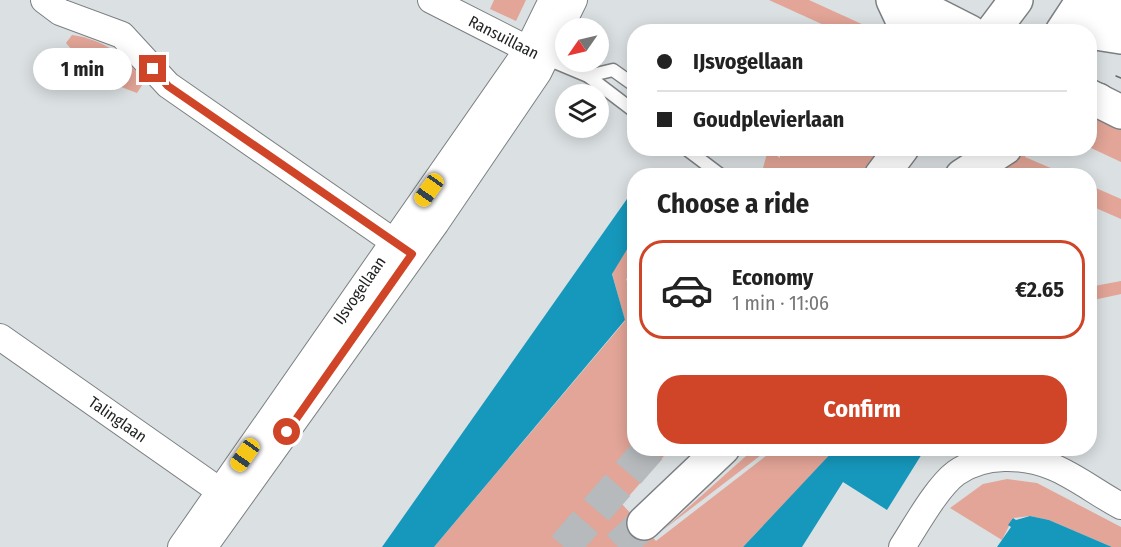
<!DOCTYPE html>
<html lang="en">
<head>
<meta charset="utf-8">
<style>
  body { margin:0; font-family:"Fira Sans Condensed",sans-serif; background:#f2f2f2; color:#222; height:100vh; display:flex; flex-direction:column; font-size:22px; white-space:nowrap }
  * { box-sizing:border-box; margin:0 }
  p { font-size:20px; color:#767676 }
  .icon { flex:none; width:33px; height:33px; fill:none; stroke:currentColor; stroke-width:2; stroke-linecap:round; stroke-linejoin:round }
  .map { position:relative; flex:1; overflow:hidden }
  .drawer { position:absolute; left:627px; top:168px; width:470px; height:288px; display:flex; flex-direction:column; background:#fff; border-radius:24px; box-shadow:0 3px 15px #0003 }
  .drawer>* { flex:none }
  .hud { position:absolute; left:627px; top:24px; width:470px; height:132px; border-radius:24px; box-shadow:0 3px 15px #0003; display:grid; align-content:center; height:132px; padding:0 30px; background:#fff }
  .needle { width:39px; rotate:236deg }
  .controls { position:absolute; left:555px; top:18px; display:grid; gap:12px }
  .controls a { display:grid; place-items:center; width:54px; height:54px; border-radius:50%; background:#fff; box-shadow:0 3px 15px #0003; font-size:30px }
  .end { position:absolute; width:27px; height:27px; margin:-14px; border:8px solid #d04528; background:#fff; box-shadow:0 0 0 3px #fff }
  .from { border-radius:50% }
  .bubble { position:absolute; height:42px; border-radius:21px; background:#fff; box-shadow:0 3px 15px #0003; font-size:20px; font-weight:700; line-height:42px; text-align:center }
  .car { position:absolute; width:18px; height:36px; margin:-18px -9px; border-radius:8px; box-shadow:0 0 4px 2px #0007; background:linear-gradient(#f5c518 24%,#345 0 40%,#f5c518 0 76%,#345 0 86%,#f5c518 0) }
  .hud b { display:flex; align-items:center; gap:21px; height:57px; font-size:22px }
  .hud b+b { border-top:2px solid #e0e0e0 }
  .hud i { width:15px; height:15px; background:#222 }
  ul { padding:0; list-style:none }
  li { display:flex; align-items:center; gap:18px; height:99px; margin:0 12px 9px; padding:0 18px; border:3px solid transparent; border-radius:24px }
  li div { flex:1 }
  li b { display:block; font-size:22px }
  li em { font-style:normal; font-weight:700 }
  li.current { border-color:#d04528 }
  li>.icon { width:54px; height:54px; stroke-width:1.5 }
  h2 { padding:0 30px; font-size:27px; line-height:72px }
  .action { display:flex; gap:12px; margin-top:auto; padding:12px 30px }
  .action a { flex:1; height:69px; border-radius:24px; background:#d04528; color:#fff; font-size:24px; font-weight:700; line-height:69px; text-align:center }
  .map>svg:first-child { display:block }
</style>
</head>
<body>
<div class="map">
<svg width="1121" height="547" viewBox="0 0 1121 547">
  <rect width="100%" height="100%" fill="#dbe0e2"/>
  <!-- green -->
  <g fill="#e2a597">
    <polygon points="494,0 526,0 516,21 490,9"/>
    <polygon points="769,0 809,0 877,31 837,31"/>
    <path d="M 72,35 C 105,40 125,55 144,82 L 137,93 L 95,77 L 66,43 Z"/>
    <polygon points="1089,117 1105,119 1121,128 1121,162 1089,147"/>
    <polygon points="1018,148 1029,149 1025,157 1067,175 1031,175 1022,171 1018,175 997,176"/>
    <polygon points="780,149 780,148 880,149 859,175 761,175 768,150 780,158"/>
    <polygon points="1089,185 1121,199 1121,219 1089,205"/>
    <polygon points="634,238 634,266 626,280 634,284 634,448 670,449 622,504 656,541 775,449 836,449 743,547 434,547 625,321 612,273"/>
    <polygon points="1121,281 1121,294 1089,301 1089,287"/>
    <polygon points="755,448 769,449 663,530"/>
    <polygon points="1007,479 1037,483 1121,527 1121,547 1112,547 1049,520 1030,516 1013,518 1002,540 950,508 983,484"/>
  </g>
  <!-- water -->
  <g fill="#1698bc">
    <polygon points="634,189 634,238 612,274 625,320 434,547 382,547"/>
    <polygon points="836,448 925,449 887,510 843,482 802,547 743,547"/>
    <polygon points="1030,516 1049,520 1112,547 997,547 1011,527 1008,525 1013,518 1016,520"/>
  </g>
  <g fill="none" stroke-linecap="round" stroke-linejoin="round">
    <!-- primary-tunnel -->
    <g stroke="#b6babc" stroke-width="33" stroke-dasharray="33 16" stroke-linecap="butt">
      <polyline points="564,547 650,448"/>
      <polyline points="618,547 644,523"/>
    </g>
    <!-- lane casing -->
    <g stroke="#7c8082" stroke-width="15">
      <g id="lane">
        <polyline points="545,58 588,76 634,111"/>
        <polyline points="588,76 613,70 634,85"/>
        <polyline points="685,148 722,176"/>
      </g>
    </g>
    <!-- street casing -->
    <g stroke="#7c8082" stroke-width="28">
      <g id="street">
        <polyline points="44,0 60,12 122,35 168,85 407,251"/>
        <polyline points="431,0 543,57"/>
        <polyline points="0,337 234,501"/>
        <polyline points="181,547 528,49 552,0"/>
        <polyline points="204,547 436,223 538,73 574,0"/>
        <path d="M 902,547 C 915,527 937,487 956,473 C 984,453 1024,455 1053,467 C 1077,477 1098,494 1121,506"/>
      </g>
    </g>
    <!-- secondary casing -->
    <g stroke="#7c8082" stroke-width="36">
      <g id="secondary">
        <polyline points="907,0 970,32"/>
        <polyline points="1095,0 1121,13"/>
        <polyline points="1089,96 1121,112"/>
      </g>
    </g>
    <!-- primary casing -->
    <g stroke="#7c8082" stroke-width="36">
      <g id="primary">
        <polyline points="893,0 908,32"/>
        <polyline points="992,32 1016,0"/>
        <polyline points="1062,32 1083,0"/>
        <polyline points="1089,32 1121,37"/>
        <polyline points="1089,98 1098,100"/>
        <polyline points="881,176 902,148"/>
        <polyline points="962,176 1005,148"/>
        <polyline points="644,523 723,448"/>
      </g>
    </g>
    <!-- lane -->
    <use href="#lane" stroke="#fff" stroke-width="12"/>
    <!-- street -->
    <use href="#street" stroke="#fff" stroke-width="26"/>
    <!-- secondary -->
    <use href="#secondary" stroke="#fff" stroke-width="33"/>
    <!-- primary -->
    <use href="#primary" stroke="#fff" stroke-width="33"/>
    <!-- tram -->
    <polyline stroke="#666969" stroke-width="1.5" points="1116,76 1121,78"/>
  </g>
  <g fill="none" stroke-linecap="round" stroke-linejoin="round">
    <!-- route -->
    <polyline stroke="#d04528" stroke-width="8" points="153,69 168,86 412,254 287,432"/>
  </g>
  <g text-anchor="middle" stroke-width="4.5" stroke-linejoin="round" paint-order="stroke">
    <!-- street labels -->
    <g font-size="16" fill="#222424" stroke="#fff">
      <text transform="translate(504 37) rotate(27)" y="6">Ransuillaan</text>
      <text transform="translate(359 290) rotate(-55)" y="6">IJsvogellaan</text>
      <text transform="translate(118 419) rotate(35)" y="6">Talinglaan</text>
    </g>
  </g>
</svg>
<div class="controls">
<a><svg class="needle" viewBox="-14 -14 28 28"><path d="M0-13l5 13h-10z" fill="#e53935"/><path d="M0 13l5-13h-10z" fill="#767676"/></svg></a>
<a><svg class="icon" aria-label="layers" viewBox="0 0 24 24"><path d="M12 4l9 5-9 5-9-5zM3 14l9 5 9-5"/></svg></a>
</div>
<i class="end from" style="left:287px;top:432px"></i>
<i class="end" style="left:153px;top:69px"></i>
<div class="bubble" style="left:33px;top:48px;width:99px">1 min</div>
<i class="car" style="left:429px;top:190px;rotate:215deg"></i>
<i class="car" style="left:245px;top:455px;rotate:215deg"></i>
<div class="hud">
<b><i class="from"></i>IJsvogellaan</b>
<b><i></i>Goudplevierlaan</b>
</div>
<section class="drawer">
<h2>Choose a ride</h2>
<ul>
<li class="current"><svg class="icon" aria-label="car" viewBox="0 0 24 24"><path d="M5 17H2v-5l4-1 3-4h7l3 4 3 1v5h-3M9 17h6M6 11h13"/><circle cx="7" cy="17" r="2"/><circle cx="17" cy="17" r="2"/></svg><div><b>Economy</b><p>1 min · 11:06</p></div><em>€2.65</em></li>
</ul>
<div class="action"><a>Confirm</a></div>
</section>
</div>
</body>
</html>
